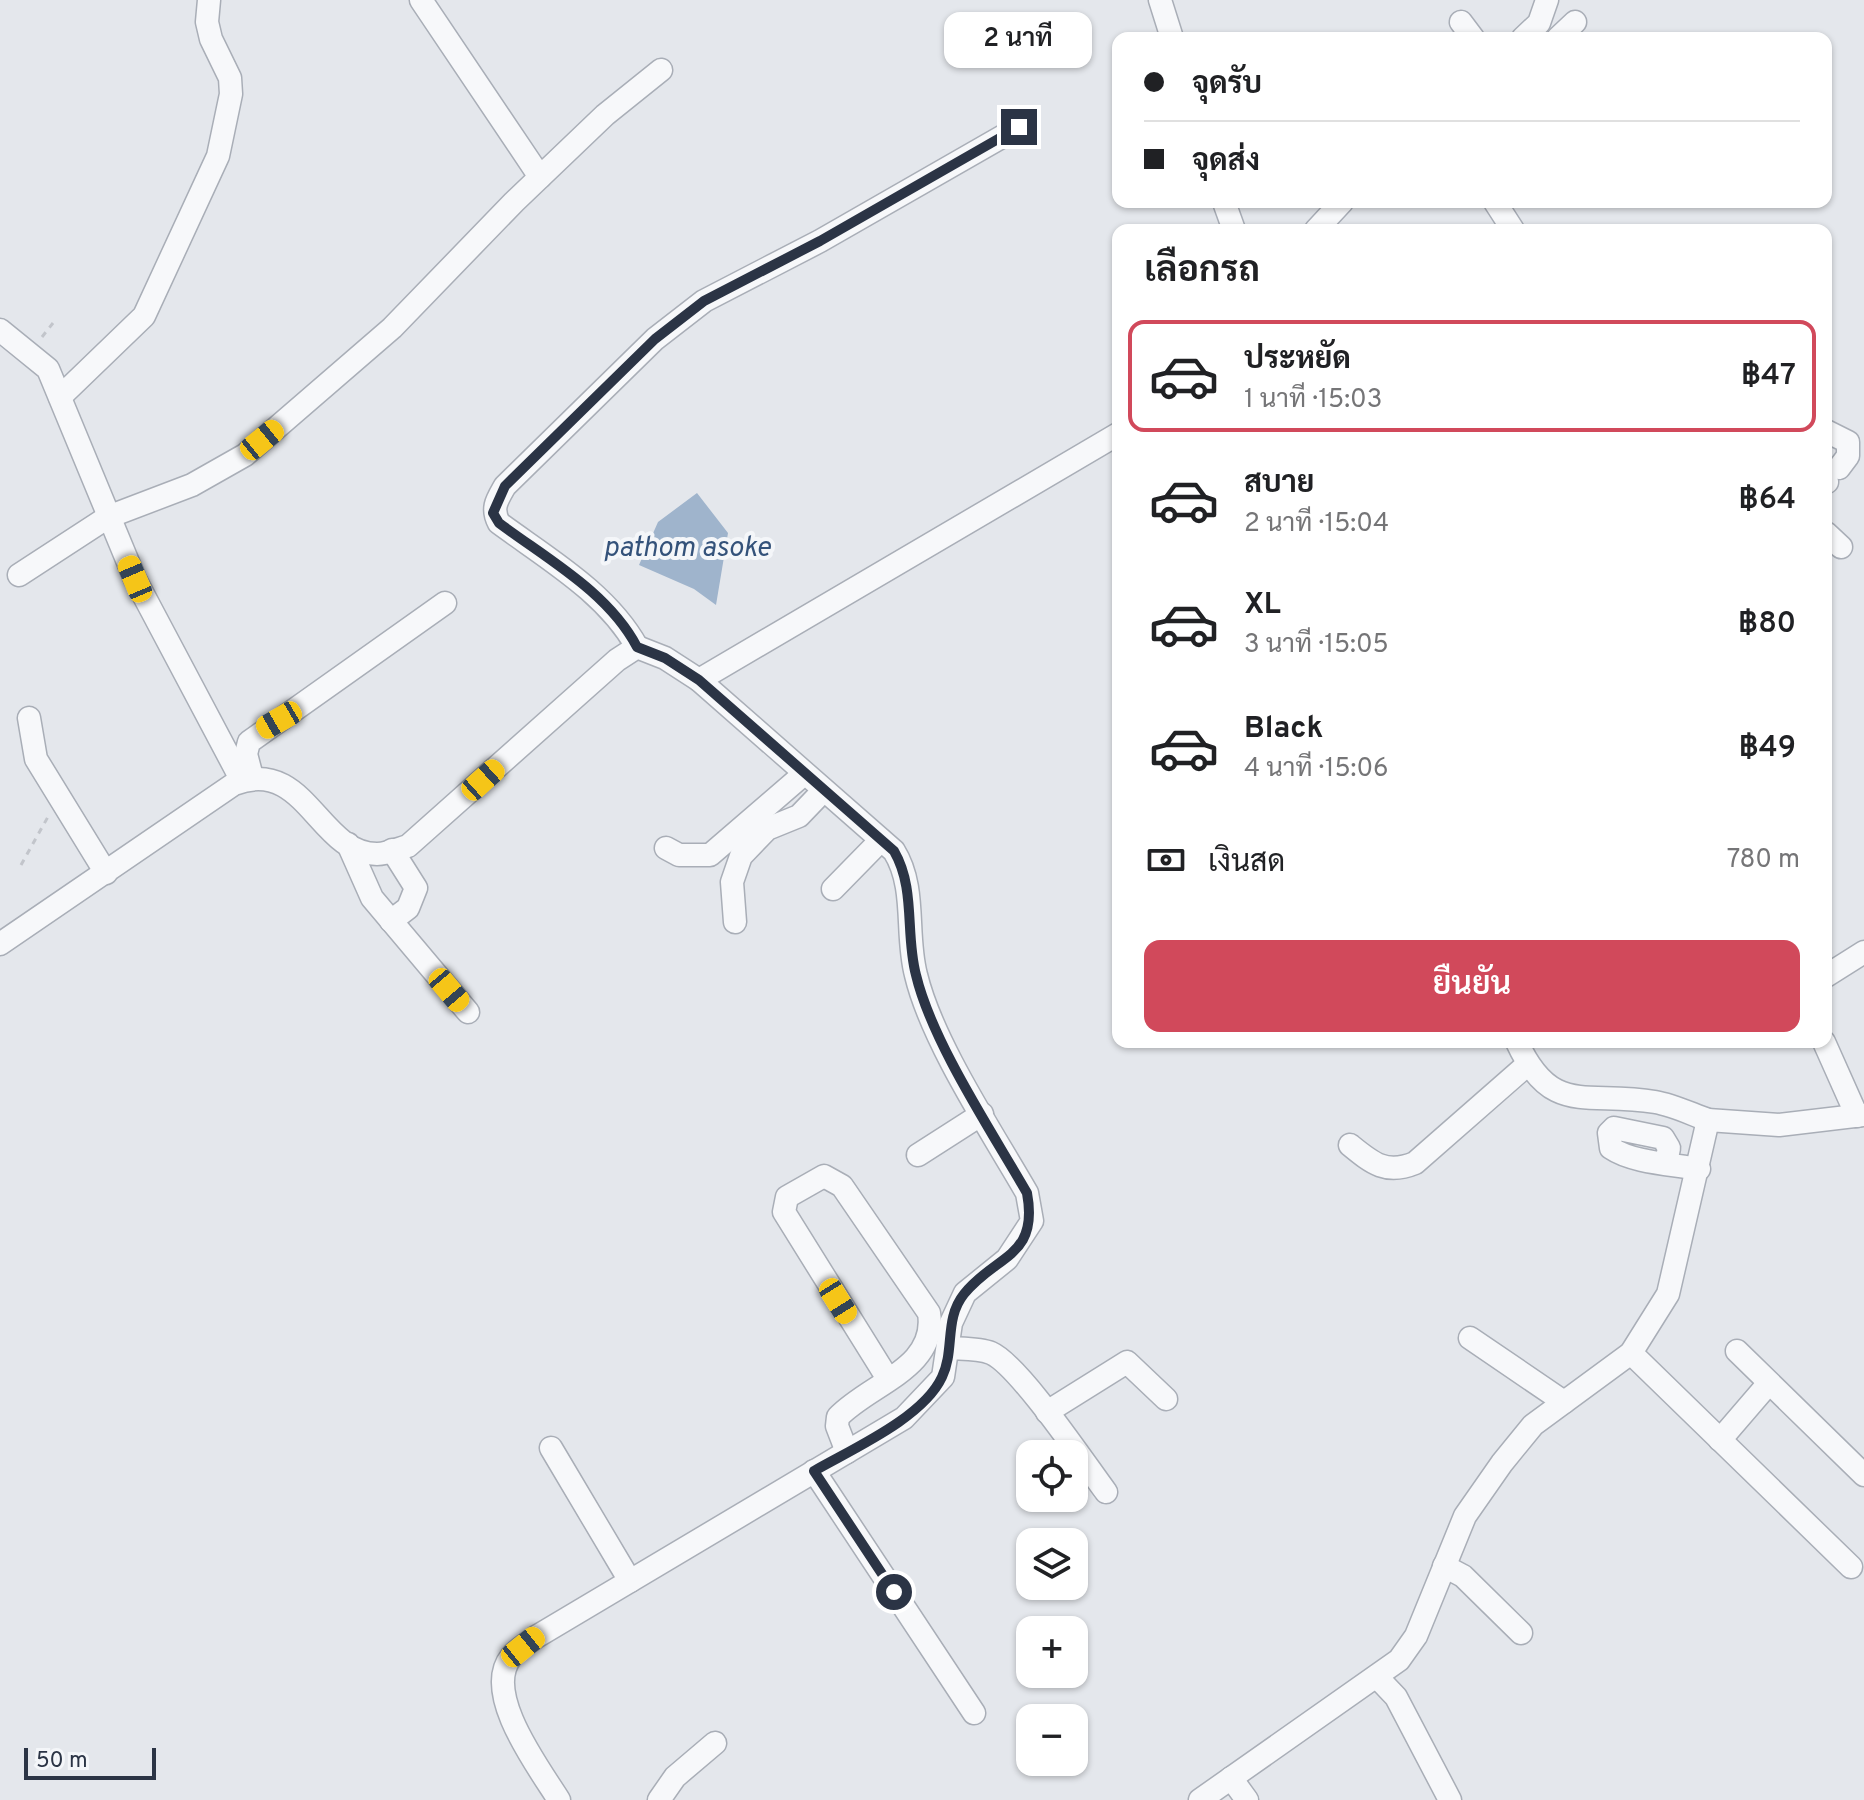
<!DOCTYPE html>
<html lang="th">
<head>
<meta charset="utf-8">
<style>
  body { margin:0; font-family:Overpass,Sarabun,sans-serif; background:#f2f2f2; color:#202124; height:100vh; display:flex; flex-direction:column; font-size:30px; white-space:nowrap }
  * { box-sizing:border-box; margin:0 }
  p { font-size:26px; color:#757577 }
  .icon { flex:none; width:44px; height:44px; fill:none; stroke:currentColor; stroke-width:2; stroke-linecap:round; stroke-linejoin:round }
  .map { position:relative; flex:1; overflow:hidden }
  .details { position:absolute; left:1112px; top:224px; width:720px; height:824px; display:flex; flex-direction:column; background:#fff; border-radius:16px; box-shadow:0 2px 6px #0004 }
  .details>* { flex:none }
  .guide { position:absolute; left:1112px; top:32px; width:720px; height:176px; border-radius:16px; box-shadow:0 2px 6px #0004; display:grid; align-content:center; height:176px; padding:0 32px; background:#fff }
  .buttons { position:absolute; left:1016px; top:1440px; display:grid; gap:16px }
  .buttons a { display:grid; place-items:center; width:72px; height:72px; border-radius:16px; background:#fff; box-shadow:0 2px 6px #0004; font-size:40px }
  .scale { position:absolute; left:24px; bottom:20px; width:132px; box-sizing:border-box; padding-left:8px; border:4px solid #2b3445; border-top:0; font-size:22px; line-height:28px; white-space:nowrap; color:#2b3445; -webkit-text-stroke:6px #f4f6f9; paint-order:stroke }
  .end { position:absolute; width:36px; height:36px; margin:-18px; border:10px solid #2b3445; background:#fff; box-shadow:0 0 0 4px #fff }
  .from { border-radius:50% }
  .bubble { position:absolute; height:56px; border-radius:16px; background:#fff; box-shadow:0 2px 6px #0004; font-size:26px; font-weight:600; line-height:56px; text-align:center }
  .car { position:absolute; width:24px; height:48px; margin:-24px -12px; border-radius:10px; box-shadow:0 0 6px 2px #0007; background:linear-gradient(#f5c518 24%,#345 0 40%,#f5c518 0 76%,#345 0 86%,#f5c518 0) }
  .guide b { display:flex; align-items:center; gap:28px; height:76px; font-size:30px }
  .guide b+b { border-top:2px solid #e0e0e0 }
  .guide i { width:20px; height:20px; background:#202124 }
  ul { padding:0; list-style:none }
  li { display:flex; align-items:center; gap:24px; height:112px; margin:0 16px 12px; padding:0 16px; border:4px solid transparent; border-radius:16px }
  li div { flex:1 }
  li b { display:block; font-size:30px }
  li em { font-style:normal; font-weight:600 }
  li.active { border-color:#d1495b }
  li>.icon { width:72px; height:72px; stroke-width:1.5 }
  h2 { padding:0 32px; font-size:36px; line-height:96px }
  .pay { display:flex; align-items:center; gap:20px; height:88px; padding:0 32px; font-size:30px }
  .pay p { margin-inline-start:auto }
  .button { display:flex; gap:16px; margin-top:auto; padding:16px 32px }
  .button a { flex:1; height:92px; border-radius:16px; background:#d1495b; color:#fff; font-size:32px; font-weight:600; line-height:92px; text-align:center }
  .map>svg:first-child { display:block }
</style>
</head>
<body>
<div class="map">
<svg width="1864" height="1800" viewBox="0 0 1864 1800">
  <rect width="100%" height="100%" fill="#e4e7ec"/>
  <!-- water -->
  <polygon fill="#9fb4cc" points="697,493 728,533 716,605 694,589 639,565 658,522"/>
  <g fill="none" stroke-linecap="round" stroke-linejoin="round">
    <!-- minor casing -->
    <g stroke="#a9aeb7" stroke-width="25">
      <g id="minor">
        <polyline points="421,0 540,177"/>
        <polyline points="1160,0 1172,38"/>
        <polyline points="1461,22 1473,38"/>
        <polyline points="1523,38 1539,23 1547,0"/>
        <polyline points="1558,38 1575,22"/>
        <polyline points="1224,202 1234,230"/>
        <polyline points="1495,202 1513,230"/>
        <polyline points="1316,230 1342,202"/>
        <polyline points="0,330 48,369 135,579 242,781"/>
        <polyline points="60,397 144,316 218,156 231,94 230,78 211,39 207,22 209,0"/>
        <polyline points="1826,431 1848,442 1848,456 1839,468"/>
        <polyline points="1826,482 1827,482"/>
        <polyline points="1826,533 1841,547"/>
        <polyline points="19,575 108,517 192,485 245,455 392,328 514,202 605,115 661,70"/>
        <path d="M 637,647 C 607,593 548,559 499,523 C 491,508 497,500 505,486 L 655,339 L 704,301 L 820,241 L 1019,127"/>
        <polyline points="699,680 1118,434"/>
        <polyline points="29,718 36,759 106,873"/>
        <polyline points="252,777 246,754 249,742 445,603"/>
        <polyline points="348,844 372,898 468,1012"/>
        <polyline points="666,848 679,855 710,855 804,774"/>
        <polyline points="833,889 881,840"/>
        <polyline points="391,921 408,908 416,888 392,850"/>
        <polyline points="735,922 732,882 741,856 767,829 799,816 823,791"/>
        <path d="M 0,944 L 234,784 C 306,756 318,854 377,854 C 387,854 398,849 408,846 L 617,660 L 637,647 L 665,658 L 699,680 L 894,851 C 917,888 905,934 916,975 C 932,1042 992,1132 1027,1193 L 1032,1221 L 1007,1259 L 965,1293 L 951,1323 L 943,1377 L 904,1418 L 536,1637 C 528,1643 517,1649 511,1657 C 482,1693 539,1768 559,1800"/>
        <polyline points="1826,976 1864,952"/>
        <path d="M 1517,1042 C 1552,1118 1587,1090 1655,1102 C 1673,1105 1691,1114 1708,1120"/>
        <polyline points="1824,1042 1857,1116"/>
        <path d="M 1350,1145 C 1372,1163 1386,1175 1415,1163 L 1528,1064"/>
        <polyline points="918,1155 982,1114"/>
        <path d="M 1666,1163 L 1669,1148 L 1663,1138 L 1614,1128 L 1609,1133 L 1611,1148 C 1633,1163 1673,1164 1699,1169"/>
        <polyline points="1470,1338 1564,1402"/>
        <path d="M 948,1348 C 962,1349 979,1348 991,1353 C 1019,1365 1085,1464 1106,1492"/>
        <polyline points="1737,1351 1864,1475"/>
        <polyline points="1631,1353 1851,1567"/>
        <polyline points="1047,1412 1127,1362 1166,1399"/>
        <polyline points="1720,1440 1769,1383"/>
        <polyline points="551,1448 630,1581"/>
        <path d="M 847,1452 L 837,1426 L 838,1417 C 869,1384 938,1368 929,1313 L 842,1186 L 824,1176 L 787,1197 L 784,1212 L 888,1379"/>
        <polyline points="814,1471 974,1713"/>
        <polyline points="1444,1566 1463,1576 1521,1633"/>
        <polyline points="1377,1677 1396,1697 1450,1800"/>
        <polyline points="1231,1778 1247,1800"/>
        <polyline points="659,1800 675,1777 715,1743"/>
        <polyline points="1200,1800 1399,1660 1416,1636 1465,1516 1502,1463 1533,1425 1631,1353 1668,1294 1708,1120 1779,1125 1864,1115"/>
      </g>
    </g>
    <!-- path -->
    <g stroke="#c2c5cb" stroke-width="3" stroke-dasharray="6 6" stroke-linecap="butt">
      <polyline points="42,337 53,323"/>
      <polyline points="21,865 49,815"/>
    </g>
    <!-- minor -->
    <use href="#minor" stroke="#f7f8fa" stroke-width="22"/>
  </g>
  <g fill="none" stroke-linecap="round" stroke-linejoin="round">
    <!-- route -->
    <path stroke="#2b3445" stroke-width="10" d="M 894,1592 L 814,1471 C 852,1449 923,1418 942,1377 C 955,1350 944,1319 964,1294 C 996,1254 1039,1258 1027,1193 C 992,1132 932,1042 916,975 C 905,934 916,889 894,851 L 699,680 L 665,658 L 637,647 C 608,592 547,559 499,523 L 493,513 L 505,486 L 655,339 L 704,301 L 820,241 L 1019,127"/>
  </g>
  <g text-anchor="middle" stroke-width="8" stroke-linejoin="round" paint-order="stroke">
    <!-- water labels -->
    <g font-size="28" font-style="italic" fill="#34527a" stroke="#f4f6f9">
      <text x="687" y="556">pathom asoke</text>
    </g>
  </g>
</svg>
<div class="buttons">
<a><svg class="icon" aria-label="locate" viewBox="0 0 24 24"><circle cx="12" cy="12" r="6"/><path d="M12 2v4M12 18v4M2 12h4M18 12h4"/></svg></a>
<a><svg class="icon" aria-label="layers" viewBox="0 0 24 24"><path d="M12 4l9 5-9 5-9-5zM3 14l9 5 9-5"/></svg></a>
<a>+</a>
<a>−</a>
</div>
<div class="scale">50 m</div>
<i class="end from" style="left:894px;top:1592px"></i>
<i class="end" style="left:1019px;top:127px"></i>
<div class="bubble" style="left:944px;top:12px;width:148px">2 นาที</div>
<i class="car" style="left:262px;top:440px;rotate:51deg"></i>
<i class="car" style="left:135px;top:579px;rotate:337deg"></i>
<i class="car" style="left:279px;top:720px;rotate:240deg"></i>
<i class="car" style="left:483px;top:780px;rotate:48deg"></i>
<i class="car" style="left:449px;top:990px;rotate:140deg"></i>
<i class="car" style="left:838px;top:1301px;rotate:148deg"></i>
<i class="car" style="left:523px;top:1647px;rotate:51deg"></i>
<div class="guide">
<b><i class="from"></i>จุดรับ</b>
<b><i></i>จุดส่ง</b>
</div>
<section class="details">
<h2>เลือกรถ</h2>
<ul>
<li class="active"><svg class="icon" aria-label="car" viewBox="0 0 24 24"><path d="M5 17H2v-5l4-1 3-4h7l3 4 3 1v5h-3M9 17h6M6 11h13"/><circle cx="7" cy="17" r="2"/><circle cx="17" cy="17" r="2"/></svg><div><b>ประหยัด</b><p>1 นาที · 15:03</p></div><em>฿47</em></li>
<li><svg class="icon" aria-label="car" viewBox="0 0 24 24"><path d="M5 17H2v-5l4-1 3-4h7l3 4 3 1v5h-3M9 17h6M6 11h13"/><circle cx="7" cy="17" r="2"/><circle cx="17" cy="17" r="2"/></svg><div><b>สบาย</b><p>2 นาที · 15:04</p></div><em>฿64</em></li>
<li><svg class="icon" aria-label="car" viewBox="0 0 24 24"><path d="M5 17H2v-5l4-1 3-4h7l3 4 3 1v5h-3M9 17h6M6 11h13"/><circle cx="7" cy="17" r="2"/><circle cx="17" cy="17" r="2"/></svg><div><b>XL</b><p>3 นาที · 15:05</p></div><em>฿80</em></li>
<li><svg class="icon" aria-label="car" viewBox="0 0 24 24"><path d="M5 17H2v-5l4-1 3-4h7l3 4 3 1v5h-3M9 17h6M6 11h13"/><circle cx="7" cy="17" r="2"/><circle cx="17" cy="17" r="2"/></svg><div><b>Black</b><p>4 นาที · 15:06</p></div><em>฿49</em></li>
</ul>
<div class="pay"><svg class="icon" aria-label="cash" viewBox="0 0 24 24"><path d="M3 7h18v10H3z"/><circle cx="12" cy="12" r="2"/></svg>เงินสด<p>780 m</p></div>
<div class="button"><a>ยืนยัน</a></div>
</section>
</div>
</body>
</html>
